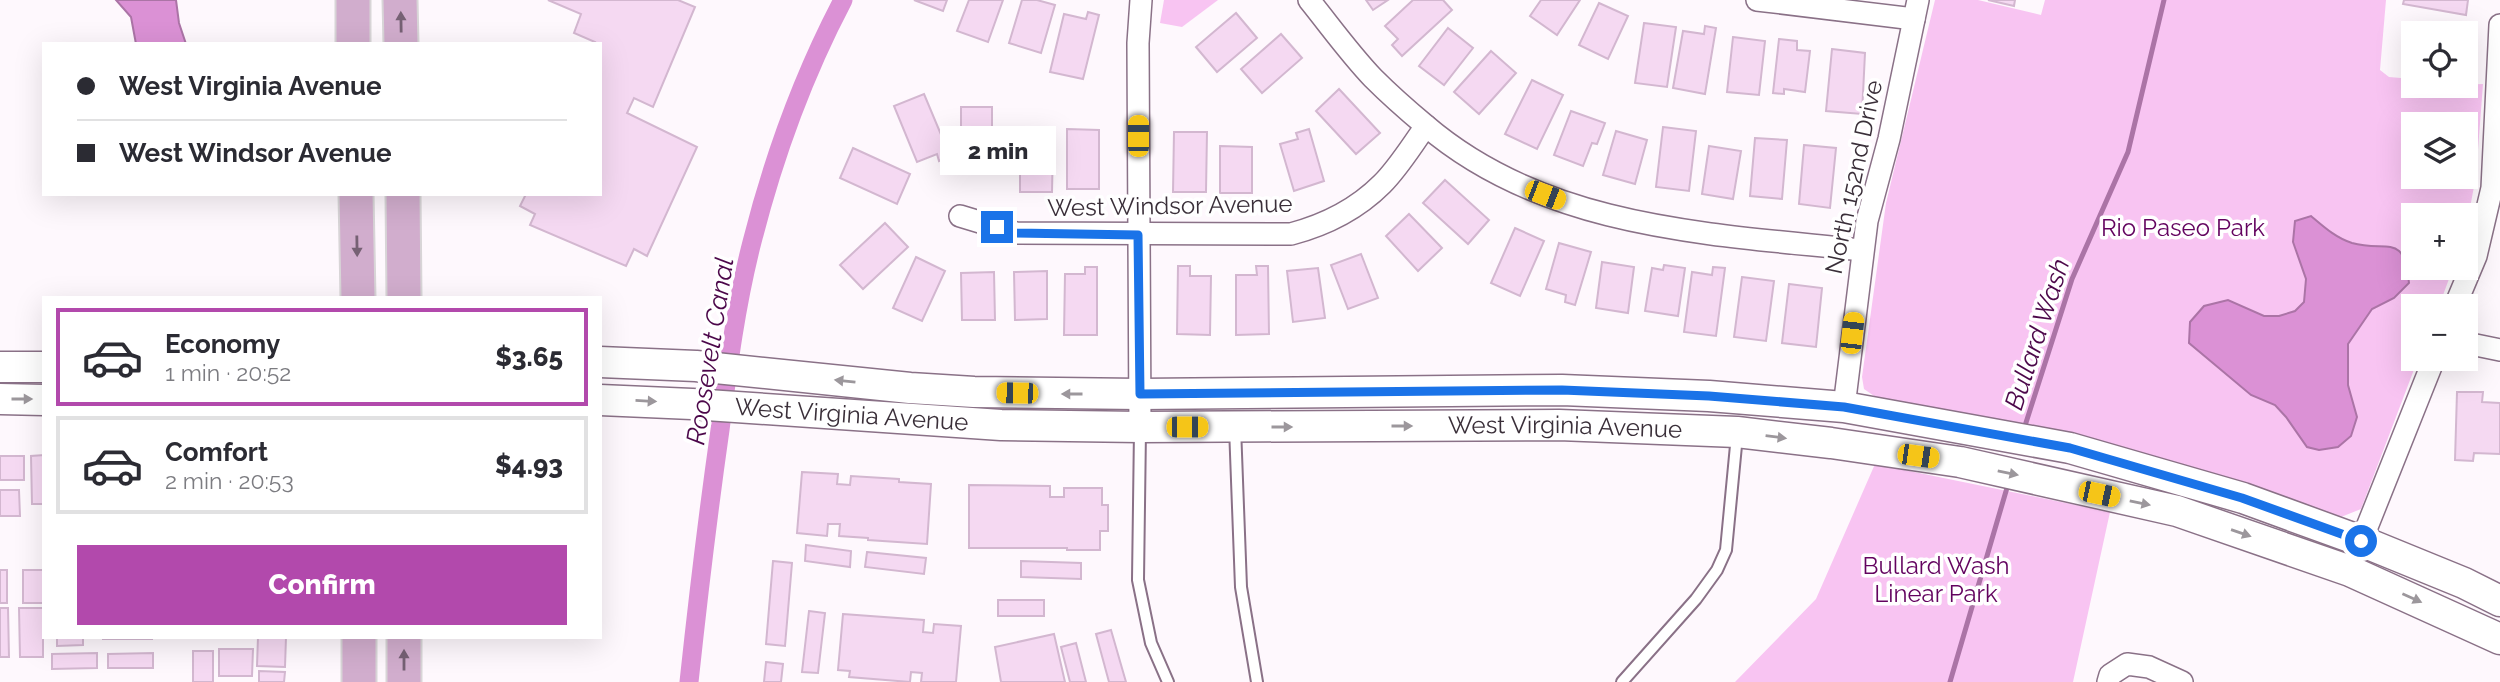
<!DOCTYPE html>
<html lang="en">
<head>
<meta charset="utf-8">
<style>
  body { margin:0; font-family:Raleway,sans-serif; background:#f7f7f7; color:#2b2b33; height:100vh; display:flex; flex-direction:column; font-size:26px; white-space:nowrap }
  * { box-sizing:border-box; margin:0 }
  p { font-size:23px; color:#7c7c81 }
  .icon { flex:none; width:38px; height:38px; fill:none; stroke:currentColor; stroke-width:2; stroke-linecap:round; stroke-linejoin:round }
  .map { position:relative; flex:1; overflow:hidden }
  .panel { position:absolute; left:42px; top:296px; width:560px; height:343px; display:flex; flex-direction:column; background:#fff; border-radius:0px; box-shadow:0 7px 28px #0002 }
  .panel>* { flex:none }
  .guide { position:absolute; left:42px; top:42px; width:560px; height:154px; border-radius:0px; box-shadow:0 7px 28px #0002; display:grid; align-content:center; height:154px; padding:0 35px; background:#fff }
  .fabs { position:absolute; left:2401px; top:21px; display:grid; gap:14px }
  .fabs a { display:grid; place-items:center; width:77px; height:77px; border-radius:0px; background:#fff; box-shadow:0 7px 28px #0002; font-size:35px }
  .end { position:absolute; width:32px; height:32px; margin:-16px; border:9px solid #1a73e8; background:#fff; box-shadow:0 0 0 4px #fff }
  .from { border-radius:50% }
  .bubble { position:absolute; height:49px; border-radius:0px; background:#fff; box-shadow:0 7px 28px #0002; font-size:23px; font-weight:800; line-height:49px; text-align:center }
  .car { position:absolute; width:21px; height:42px; margin:-21px -10px; border-radius:9px; box-shadow:0 0 5px 2px #0007; background:linear-gradient(#f5c518 24%,#345 0 40%,#f5c518 0 76%,#345 0 86%,#f5c518 0) }
  .guide b { display:flex; align-items:center; gap:24px; height:66px; font-size:26px }
  .guide b+b { border-top:2px solid #e1e1e2 }
  .guide i { width:18px; height:18px; background:#2b2b33 }
  ul { padding:12px 0 0; list-style:none }
  li { display:flex; align-items:center; gap:21px; height:98px; margin:0 14px 10px; padding:0 21px; border:4px solid #e1e1e2; border-radius:0px }
  li div { flex:1 }
  li b { display:block; font-size:26px }
  li em { font-style:normal; font-weight:800 }
  li.active { border-color:#b249ac }
  li>.icon { width:63px; height:63px; stroke-width:1.5 }
  .primary-button { display:flex; gap:14px; margin-top:auto; padding:14px 35px }
  .primary-button a { flex:1; height:80px; border-radius:0px; background:#b249ac; color:#fff; font-size:28px; font-weight:800; line-height:80px; text-align:center }
  .map>svg:first-child { display:block }
</style>
</head>
<body>
<div class="map">
<svg width="2500" height="682" viewBox="0 0 2500 682">
  <rect width="100%" height="100%" fill="#fef8fd"/>
  <!-- green -->
  <g fill="#f8c4f2" fill-rule="evenodd">
    <polygon points="1164,0 1218,0 1182,27 1160,23"/>
    <path d="M 1935,0 L 1978,0 L 2041,15 L 2045,0 L 2386,0 L 2380,70 L 2389,77 L 2413,79 L 2413,86 L 2483,84 L 2476,176 L 2466,229 L 2466,215 L 2413,215 L 2413,268 L 2453,268 L 2439,306 L 2413,306 L 2413,359 L 2418,359 L 2361,509 L 2341,517 L 2327,514 L 1880,400 L 1864,389 L 1862,377 L 1886,203 ZM 2413,124 L 2466,124 L 2466,177 L 2413,177 Z"/>
    <polygon points="1875,464 2110,512 2073,682 1735,682 1816,599"/>
  </g>
  <!-- water -->
  <g fill="#db91d5" stroke="#ab74a6" stroke-width="2">
    <polygon points="116,0 176,0 179,23 186,44 136,44 131,17"/>
    <path d="M 2311,216 C 2324,227 2336,238 2352,243 C 2387,253 2404,231 2409,283 L 2394,298 L 2372,309 L 2348,344 L 2348,385 L 2357,417 L 2351,436 L 2338,447 L 2319,450 L 2307,447 L 2286,417 L 2275,405 L 2251,395 L 2189,343 L 2190,322 L 2204,306 L 2228,300 L 2264,316 L 2279,316 L 2295,311 L 2304,302 L 2306,279 L 2293,242 L 2295,221 Z"/>
  </g>
  <g fill="none" stroke-linecap="round" stroke-linejoin="round">
    <!-- stream -->
    <g stroke="#ab74a6" stroke-width="5">
      <polyline points="2023,432 2072,279 2128,152 2164,0"/>
      <polyline points="1950,682 2009,481"/>
    </g>
    <!-- canal -->
    <path stroke="#db91d5" stroke-width="19" d="M 689,682 C 698,598 708,514 720,430 C 728,367 736,304 752,242 C 773,159 803,76 843,0"/>
  </g>
  <!-- building -->
  <g fill="#f5d9f2" stroke="#d3b7d0" stroke-width="2">
    <polygon points="548,0 678,0 695,7 653,107 634,98 627,113 697,147 647,256 634,249 626,266 530,225 535,214 520,206 526,194 600,194 600,44 594,44 595,42 574,33 581,14"/>
    <polygon points="914,0 947,0 943,11"/>
    <polygon points="969,0 1003,0 988,42 957,31"/>
    <polygon points="1022,0 1037,0 1055,5 1041,53 1009,43"/>
    <polygon points="1366,0 1388,0 1373,10"/>
    <polygon points="1413,0 1443,0 1452,10 1402,56 1392,45 1398,39 1385,26"/>
    <polygon points="1541,0 1580,0 1557,35 1530,16"/>
    <polygon points="1988,0 2015,0 2014,6"/>
    <polygon points="2404,0 2468,0 2466,15 2403,4"/>
    <polygon points="1599,3 1628,16 1608,59 1579,45"/>
    <polygon points="1088,12 1099,15 1083,79 1050,72 1064,14 1086,19"/>
    <polygon points="1236,13 1257,38 1217,72 1196,47"/>
    <polygon points="1644,23 1676,27 1667,87 1635,83"/>
    <polygon points="2415,25 2463,29 2462,33 2414,33"/>
    <polygon points="1705,26 1716,28 1705,94 1673,88 1683,31 1704,34"/>
    <polygon points="1448,28 1473,48 1444,85 1419,66"/>
    <polygon points="1281,34 1302,58 1262,93 1241,69"/>
    <polygon points="1733,37 1765,41 1759,95 1727,92"/>
    <polygon points="1779,39 1797,41 1797,50 1810,51 1805,92 1784,89 1784,94 1773,93"/>
    <polygon points="1832,49 1865,53 1862,114 1826,111"/>
    <polygon points="1491,51 1516,73 1479,114 1454,92"/>
    <polygon points="1532,80 1563,95 1537,149 1505,134"/>
    <polygon points="1339,89 1380,133 1356,154 1316,111"/>
    <polygon points="924,94 950,156 939,161 937,154 917,162 894,106"/>
    <rect x="961" y="107" width="31" height="48"/>
    <polygon points="1571,111 1605,123 1597,144 1592,143 1583,166 1554,155"/>
    <polygon points="1663,127 1696,131 1689,191 1656,187"/>
    <polygon points="1067,129 1099,130 1099,189 1067,189"/>
    <polygon points="1309,129 1324,181 1294,191 1280,144 1298,139 1296,133"/>
    <polygon points="1616,131 1647,140 1635,184 1603,175"/>
    <polygon points="1174,132 1207,132 1206,192 1173,192"/>
    <polygon points="1755,138 1787,140 1782,199 1750,196"/>
    <polygon points="1020,144 1053,144 1052,192 1020,192"/>
    <polygon points="1804,145 1836,148 1830,208 1799,204"/>
    <polygon points="1220,146 1252,147 1252,193 1220,193"/>
    <polygon points="1709,146 1741,151 1733,199 1702,194"/>
    <polygon points="853,148 910,174 897,204 840,178"/>
    <polygon points="1445,180 1489,220 1468,244 1423,203"/>
    <polygon points="1409,214 1442,248 1418,271 1386,236"/>
    <polygon points="885,223 908,247 863,289 840,265"/>
    <polygon points="1515,228 1544,241 1520,296 1491,283"/>
    <polygon points="1559,243 1591,252 1575,305 1565,302 1566,295 1546,289"/>
    <polygon points="1361,254 1378,298 1348,309 1331,265"/>
    <polygon points="916,257 945,271 922,321 893,308"/>
    <polygon points="1602,262 1634,267 1628,313 1596,308"/>
    <polygon points="1664,265 1685,268 1678,316 1645,311 1652,268 1663,270"/>
    <polygon points="1178,266 1190,266 1190,276 1211,276 1210,335 1177,334"/>
    <polygon points="1256,266 1268,266 1269,334 1236,335 1236,275 1257,275"/>
    <polygon points="1085,267 1097,267 1097,335 1064,335 1065,274 1085,274"/>
    <polygon points="1713,267 1725,268 1716,336 1684,332 1692,272 1712,275"/>
    <polygon points="1318,268 1325,318 1293,322 1287,271"/>
    <polygon points="1047,271 1047,319 1015,320 1014,272"/>
    <polygon points="994,272 995,320 962,320 961,273"/>
    <polygon points="1742,277 1774,281 1766,341 1734,337"/>
    <polygon points="1789,284 1822,288 1816,347 1782,343"/>
    <polygon points="2457,392 2483,392 2482,402 2500,403 2500,454 2474,453 2473,461 2455,460"/>
    <polygon points="44,455 44,504 32,504 31,456"/>
    <rect x="0" y="456" width="24" height="24"/>
    <polygon points="802,472 838,474 837,484 850,485 851,476 899,479 899,482 931,484 927,544 868,540 868,538 839,536 840,524 828,524 827,536 797,533"/>
    <polygon points="969,485 1050,486 1050,497 1064,497 1064,488 1102,488 1102,505 1108,505 1108,531 1100,531 1100,550 1067,550 1067,548 969,548"/>
    <polygon points="0,490 19,490 20,516 0,516"/>
    <polygon points="806,545 851,551 850,567 805,561"/>
    <polygon points="867,552 926,558 924,574 865,567"/>
    <polygon points="773,561 792,563 785,646 766,644"/>
    <polygon points="1021,561 1081,563 1081,579 1021,577"/>
    <rect x="0" y="570" width="7" height="33"/>
    <rect x="23" y="570" width="21" height="33"/>
    <rect x="998" y="600" width="46" height="16"/>
    <polygon points="0,608 8,608 9,657 0,657"/>
    <polygon points="19,608 43,608 43,657 20,657"/>
    <polygon points="809,611 825,613 818,673 802,672"/>
    <polygon points="843,614 924,620 923,632 933,633 934,624 961,626 956,682 921,682 922,673 911,672 910,682 849,677 850,671 838,670"/>
    <polygon points="1111,630 1126,682 1109,682 1096,634"/>
    <polygon points="1054,634 1065,682 1001,682 995,647"/>
    <polygon points="57,637 83,637 83,645 57,646"/>
    <rect x="103" y="637" width="49" height="2"/>
    <polygon points="258,637 286,637 285,667 257,666"/>
    <polygon points="1076,643 1086,682 1070,682 1061,647"/>
    <polygon points="219,649 253,649 252,676 219,676"/>
    <rect x="193" y="651" width="20" height="31"/>
    <polygon points="97,653 97,668 52,669 52,654"/>
    <polygon points="153,653 153,668 108,668 108,654"/>
    <polygon points="766,662 783,664 781,682 764,682"/>
    <polygon points="259,671 285,672 284,682 259,682"/>
  </g>
  <g fill="none" stroke-linecap="round" stroke-linejoin="round">
    <!-- lane casing -->
    <g stroke="#8a7187" stroke-width="14">
      <g id="lane">
        <polyline points="1235,427 1241,587 1257,682"/>
        <polyline points="1140,430 1138,580 1151,643 1168,682"/>
        <polyline points="1622,682 1696,599 1717,570 1726,550 1737,435"/>
      </g>
    </g>
    <!-- street casing -->
    <g stroke="#8a7187" stroke-width="24">
      <g id="street">
        <path d="M 1309,0 C 1330,26 1350,54 1373,78 C 1389,94 1407,110 1425,125 C 1546,229 1711,234 1862,250"/>
        <polyline points="1757,0 1914,19"/>
        <path d="M 960,216 L 1016,233 L 1291,234 C 1325,225 1357,209 1382,184 C 1399,167 1412,145 1426,126"/>
        <polyline points="2455,306 2476,256 2492,188 2500,25"/>
        <polyline points="2466,343 2500,350"/>
        <polyline points="1844,407 1867,221 1889,139 1918,0"/>
        <polyline points="1140,427 1138,43 1141,0"/>
        <polyline points="2357,552 2434,359"/>
        <polyline points="2108,682 2110,675 2127,664 2149,667 2182,682"/>
      </g>
    </g>
    <!-- secondary casing -->
    <g stroke="#8a7187" stroke-width="33">
      <g id="secondary">
        <polyline points="600,362 696,366 910,388 974,392 1140,394 1562,390 1709,396 1844,407 2070,448 2243,498 2361,541 2464,583 2500,601"/>
        <polyline points="0,367 44,367"/>
        <polyline points="0,399 44,400"/>
        <path id="s1" d="M 600,400 L 692,404 L 1001,425 L 1140,427 L 1559,425 L 1737,432 L 1831,443 L 1960,462 L 2177,511 L 2350,571 L 2500,639"/>
      </g>
    </g>
    <!-- primary casing -->
    <g stroke="#d8d5d7" stroke-width="37">
      <g id="primary">
        <polyline points="353,0 353,44"/>
        <polyline points="400,0 401,44"/>
        <polyline points="356,194 358,298"/>
        <polyline points="403,194 404,298"/>
        <polyline points="359,682 359,637"/>
        <polyline points="404,682 404,637"/>
      </g>
    </g>
    <!-- lane -->
    <use href="#lane" stroke="#fff" stroke-width="10"/>
    <!-- street -->
    <use href="#street" stroke="#fff" stroke-width="21"/>
    <!-- secondary -->
    <use href="#secondary" stroke="#fff" stroke-width="30"/>
    <!-- primary -->
    <use href="#primary" stroke="#d1adcd" stroke-width="33"/>
  </g>
  <!-- one-way arrows -->
  <defs><path id="oneway-solid" d="M-6-.8H1V-3.2L6.5 0L1 3.2V.8H-6Z" transform="scale(1.75)"/></defs>
  <g fill="#766174">
    <use href="#oneway-solid" transform="translate(401 22) rotate(-91)"/>
    <use href="#oneway-solid" transform="translate(357 246) rotate(89)"/>
    <use href="#oneway-solid" transform="translate(404 660) rotate(-90)"/>
  </g>
  <g fill="#9c979c">
    <use href="#oneway-solid" transform="translate(845 381) rotate(-174)"/>
    <use href="#oneway-solid" transform="translate(1072 394) rotate(-180)"/>
    <use href="#oneway-solid" transform="translate(22 399)"/>
    <use href="#oneway-solid" transform="translate(646 401) rotate(3)"/>
    <use href="#oneway-solid" transform="translate(1402 426)"/>
    <use href="#oneway-solid" transform="translate(1282 427)"/>
    <use href="#oneway-solid" transform="translate(1776 437) rotate(7)"/>
    <use href="#oneway-solid" transform="translate(2008 473) rotate(12)"/>
    <use href="#oneway-solid" transform="translate(2140 503) rotate(12)"/>
    <use href="#oneway-solid" transform="translate(2241 533) rotate(19)"/>
    <use href="#oneway-solid" transform="translate(2412 598) rotate(24)"/>
  </g>
  <g fill="none" stroke-linecap="round" stroke-linejoin="round">
    <!-- route -->
    <polyline stroke="#1a73e8" stroke-width="9" points="997,227 1016,233 1138,235 1140,394 1562,390 1709,396 1844,407 2070,448 2242,498 2361,541"/>
  </g>
  <g text-anchor="middle" stroke-width="7" stroke-linejoin="round" paint-order="stroke">
    <!-- street labels -->
    <g font-size="24" fill="#3a2f39" stroke="#fff">
      <text transform="translate(1854 177) rotate(-78)" y="8">North 152nd Drive</text>
      <text transform="translate(1170 206) rotate(-1)" y="8">West Windsor Avenue</text>
      <text dy="8" stroke="none"><textPath href="#s1" startOffset="252">West Virginia Avenue</textPath></text>
      <text dy="8" stroke="none"><textPath href="#s1" startOffset="966">West Virginia Avenue</textPath></text>
    </g>
    <!-- park labels -->
    <g font-size="24" fill="#63035f" stroke="#fff">
      <text x="2183" y="236">Rio Paseo Park</text>
      <text x="1936" y="574">Bullard Wash<tspan x="1936" dy="28">Linear Park</tspan></text>
    </g>
    <!-- water labels -->
    <g font-size="26" font-style="italic" fill="#4c074a" stroke="#fff">
      <text transform="translate(2037 334) rotate(-72)" y="9">Bullard Wash</text>
      <text transform="translate(710 351) rotate(-81)" y="9">Roosevelt Canal</text>
    </g>
  </g>
</svg>
<div class="fabs">
<a><svg class="icon" aria-label="locate" viewBox="0 0 24 24"><circle cx="12" cy="12" r="6"/><path d="M12 2v4M12 18v4M2 12h4M18 12h4"/></svg></a>
<a><svg class="icon" aria-label="layers" viewBox="0 0 24 24"><path d="M12 4l9 5-9 5-9-5zM3 14l9 5 9-5"/></svg></a>
<a>+</a>
<a>−</a>
</div>
<i class="end from" style="left:2361px;top:541px"></i>
<i class="end" style="left:997px;top:227px"></i>
<div class="bubble" style="left:940px;top:126px;width:116px">2 min</div>
<i class="car" style="left:1138px;top:136px;rotate:0deg"></i>
<i class="car" style="left:1545px;top:195px;rotate:111deg"></i>
<i class="car" style="left:1852px;top:333px;rotate:6deg"></i>
<i class="car" style="left:1017px;top:393px;rotate:271deg"></i>
<i class="car" style="left:1187px;top:427px;rotate:90deg"></i>
<i class="car" style="left:1918px;top:456px;rotate:98deg"></i>
<i class="car" style="left:2099px;top:494px;rotate:102deg"></i>
<div class="guide">
<b><i class="from"></i>West Virginia Avenue</b>
<b><i></i>West Windsor Avenue</b>
</div>
<section class="panel">
<ul>
<li class="active"><svg class="icon" aria-label="car" viewBox="0 0 24 24"><path d="M5 17H2v-5l4-1 3-4h7l3 4 3 1v5h-3M9 17h6M6 11h13"/><circle cx="7" cy="17" r="2"/><circle cx="17" cy="17" r="2"/></svg><div><b>Economy</b><p>1 min · 20:52</p></div><em>$3.65</em></li>
<li><svg class="icon" aria-label="car" viewBox="0 0 24 24"><path d="M5 17H2v-5l4-1 3-4h7l3 4 3 1v5h-3M9 17h6M6 11h13"/><circle cx="7" cy="17" r="2"/><circle cx="17" cy="17" r="2"/></svg><div><b>Comfort</b><p>2 min · 20:53</p></div><em>$4.93</em></li>
</ul>
<div class="primary-button"><a>Confirm</a></div>
</section>
</div>
</body>
</html>
